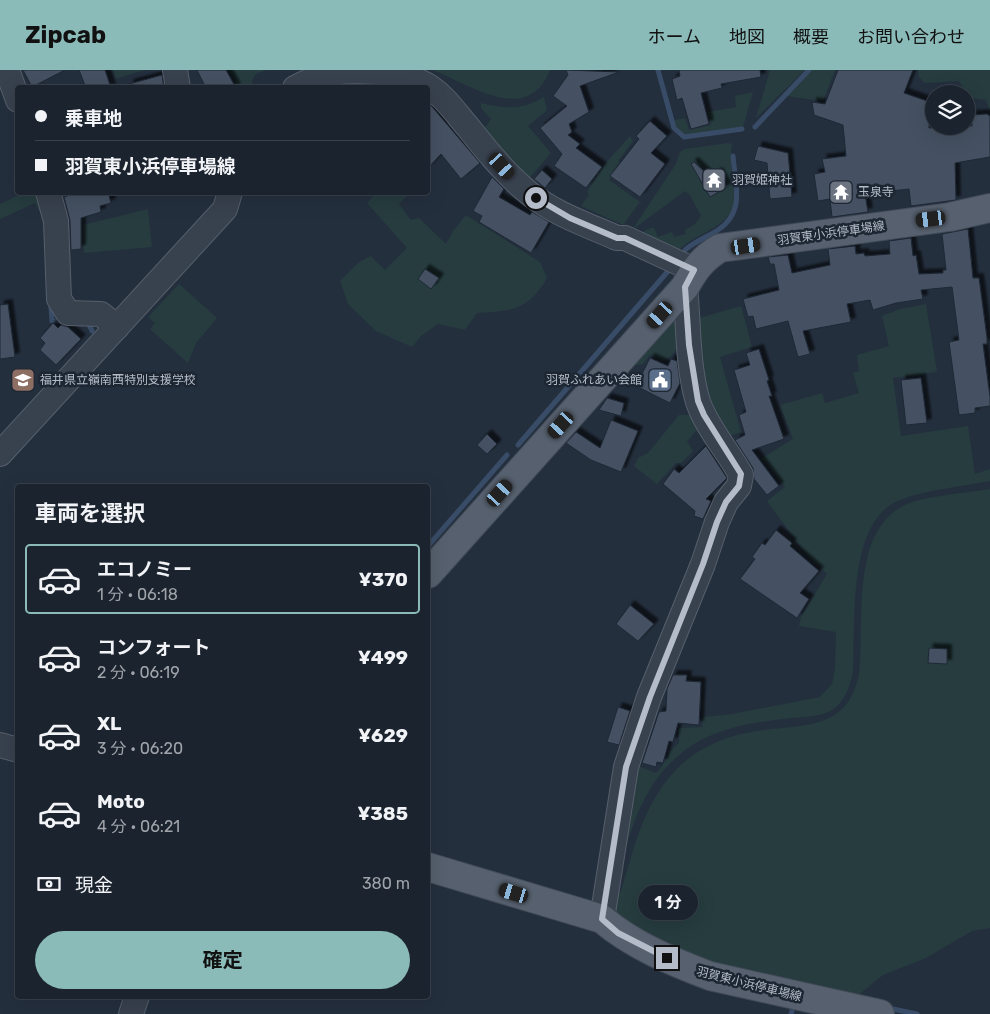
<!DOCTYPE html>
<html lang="ja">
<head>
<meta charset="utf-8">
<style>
  body { margin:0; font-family:Rubik,"Noto Sans JP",sans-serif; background:#282f3a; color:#f1f3f6; height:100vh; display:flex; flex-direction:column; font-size:19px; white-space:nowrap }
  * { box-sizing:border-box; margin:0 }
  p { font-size:16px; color:#a0a4aa }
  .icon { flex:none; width:28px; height:28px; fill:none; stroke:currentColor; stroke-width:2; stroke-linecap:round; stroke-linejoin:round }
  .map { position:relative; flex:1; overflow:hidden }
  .side { position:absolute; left:15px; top:414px; width:415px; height:515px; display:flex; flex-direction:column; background:#1b232e; border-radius:5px; box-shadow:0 5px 20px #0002,0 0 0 1px #39404a }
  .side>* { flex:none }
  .top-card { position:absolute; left:15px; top:15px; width:415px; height:110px; border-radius:5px; box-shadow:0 5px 20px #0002,0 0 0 1px #39404a; display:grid; align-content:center; height:110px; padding:0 20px; background:#1b232e }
  .tools { position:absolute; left:925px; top:15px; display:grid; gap:10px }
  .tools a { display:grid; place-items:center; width:50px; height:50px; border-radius:50%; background:#1b232e; box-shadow:0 5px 20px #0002,0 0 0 1px #39404a; font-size:25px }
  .end { position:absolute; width:22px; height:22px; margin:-11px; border:6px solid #b4bcc9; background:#111; box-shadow:0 0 0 2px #111 }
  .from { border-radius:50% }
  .bubble { position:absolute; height:35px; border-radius:18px; background:#1b232e; box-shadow:0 5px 20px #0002,0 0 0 1px #39404a; font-size:16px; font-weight:700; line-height:35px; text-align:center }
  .car { position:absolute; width:15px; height:30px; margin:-15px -8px; border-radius:6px; box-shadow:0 0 4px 1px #0007; background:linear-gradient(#222 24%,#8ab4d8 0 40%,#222 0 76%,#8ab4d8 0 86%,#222 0) }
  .top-card b { display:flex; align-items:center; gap:18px; height:48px; font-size:19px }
  .top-card b+b { border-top:1px solid #39404a }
  .top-card i { width:12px; height:12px; background:#f1f3f6 }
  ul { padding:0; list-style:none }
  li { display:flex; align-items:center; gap:15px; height:70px; margin:0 10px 8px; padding:0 10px; border:2px solid transparent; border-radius:5px }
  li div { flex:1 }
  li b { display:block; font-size:19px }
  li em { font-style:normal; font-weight:700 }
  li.selected { border-color:#8bbbb9 }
  li>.icon { width:45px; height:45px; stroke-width:1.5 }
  h2 { padding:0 20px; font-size:22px; line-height:60px }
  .pay { display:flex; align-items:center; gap:12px; height:55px; padding:0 20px; font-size:19px }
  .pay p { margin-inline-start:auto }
  .action { display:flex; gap:10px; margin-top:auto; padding:10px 20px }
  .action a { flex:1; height:58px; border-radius:30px; background:#8bbbb9; color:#111; font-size:20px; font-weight:700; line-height:58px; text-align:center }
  header { display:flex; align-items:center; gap:30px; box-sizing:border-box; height:70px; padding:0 25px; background:#8bbbb9; color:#111 }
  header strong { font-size:24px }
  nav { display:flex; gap:28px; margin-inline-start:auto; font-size:18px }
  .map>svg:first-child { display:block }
</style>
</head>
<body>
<header>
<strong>Zipcab</strong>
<nav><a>ホーム</a><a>地図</a><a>概要</a><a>お問い合わせ</a></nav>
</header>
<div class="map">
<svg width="990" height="944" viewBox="0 0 990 944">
  <defs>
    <filter id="shadow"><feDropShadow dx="4.5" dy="-4.5" stdDeviation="1" flood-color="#0009"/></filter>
  </defs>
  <rect width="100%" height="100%" fill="#242f3e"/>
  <!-- green -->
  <g fill="#263c3f">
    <polygon points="112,0 144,0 116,9"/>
    <polygon points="229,0 266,0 256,4 252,10 254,18 238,17"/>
    <path d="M 433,0 L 550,0 C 528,57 469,14 433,0 Z"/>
    <polygon points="770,0 805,0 756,48"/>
    <polygon points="812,0 835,0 823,31 786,26"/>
    <polygon points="918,0 990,0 990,42 986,30 969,28 959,11 925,13 919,7"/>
    <polygon points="753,22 743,57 685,65 675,57 674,50 685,48 689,60 711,55 708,42 736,37 735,26"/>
    <path d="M 544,27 L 547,40 L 528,56 L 551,83 L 526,112 L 480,65 L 491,49 L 481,38 L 481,33 C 504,39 523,40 544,27 Z"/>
    <polygon points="630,66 633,71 619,90 619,95 609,110 640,132 623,155 581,136 589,125 587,122 605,94"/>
    <path d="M 728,73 L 732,74 C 729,90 733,105 735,121 C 738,153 707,159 686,174 C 682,177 678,181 674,184 L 637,166 L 650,158 L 654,158 L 658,167 L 672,162 L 674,167 L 686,164 L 685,160 L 695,154 L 701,146 L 690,125 L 685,121 L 632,160 L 676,94 L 680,82 L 685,79 Z"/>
    <path d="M 377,122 L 410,123 L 399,134 L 411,150 L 419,148 L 446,174 L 453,161 L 466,145 L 540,192 L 547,208 C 528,240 513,241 477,243 L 465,260 L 438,254 L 421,266 L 412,277 L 376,261 L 348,234 L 340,211 L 359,192 L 371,186 L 385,200 L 407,178 L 367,133 Z"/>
    <polygon points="23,123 42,123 47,169 43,148 35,133 0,149 0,134"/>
    <polygon points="148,139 152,177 84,183 83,155"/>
    <polygon points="179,214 217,248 196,273 188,293 150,259 155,253 148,247"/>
    <path d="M 926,234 L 937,302 L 893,308 L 901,366 L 968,356 L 975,404 L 990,399 L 990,411 C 961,417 928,419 900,430 C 846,451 856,554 853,602 C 850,615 846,629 835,638 C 823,647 804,647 791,648 C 750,653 710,658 678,686 C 647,712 633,751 623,788 L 633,694 L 656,703 C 666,694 668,681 679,673 L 679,658 L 702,657 L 703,647 L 732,644 L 820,627 L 832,614 L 835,599 L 836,562 L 799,556 L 801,547 L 827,504 L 805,483 L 767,431 L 785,417 L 762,388 L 793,369 L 780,335 L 822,323 L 825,333 L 859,323 L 853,303 L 859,301 L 857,285 L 889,276 L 882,246 L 900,239 Z"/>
    <polygon points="741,236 752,277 720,287 741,362 725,368 709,343 692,250"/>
    <path d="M 679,246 C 680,267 684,279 664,291 L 650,285 L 643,294 L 630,296 L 674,247 Z"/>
    <polygon points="679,345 696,345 701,355 687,371 693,381 681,393 676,393 657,414 634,396 638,388 648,383"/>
    <path d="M 990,419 L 990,858 L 972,861 L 926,888 L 883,905 L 856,927 L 712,901 L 621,859 L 611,829 L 621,821 C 635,775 645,727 683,693 C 701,677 727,666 751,662 C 799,653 847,664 859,604 C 865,555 850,466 901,437 C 919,426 967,423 990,419 Z"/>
  </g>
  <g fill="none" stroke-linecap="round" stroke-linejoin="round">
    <!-- stream -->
    <g stroke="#394c67" stroke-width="5">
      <polyline points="658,0 674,58 684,67 742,59"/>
      <polyline points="755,57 809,0"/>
      <path d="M 685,180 C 695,171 707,167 718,160 C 746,141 735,114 733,86"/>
      <polyline points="51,238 52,251 66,251"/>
      <polyline points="87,250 92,261"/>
      <polyline points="518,375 669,200"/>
      <polyline points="428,476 507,385"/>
      <polyline points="888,938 917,944"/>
      <polyline points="791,944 794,934"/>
    </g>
  </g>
  <!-- building -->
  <g fill="#455162" stroke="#1f2835" filter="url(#shadow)">
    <polygon points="23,0 65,0 32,17"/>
    <polygon points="79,0 105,0 111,18 86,18"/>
    <polygon points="197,0 226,0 236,18 206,18"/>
    <polygon points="566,0 619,2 580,16 589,42 569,54 572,62 568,65 580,74 576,78 602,97 586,118 554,96 562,84 540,58 567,36 553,26 568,5"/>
    <polygon points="679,0 760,0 761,7 721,14 722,18 701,23 709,54 691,59 682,28 677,30 672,9 680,6"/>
    <polygon points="838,0 913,0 904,23 930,32 929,58 972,56 972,45 987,44 990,46 990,87 955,93 956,130 911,136 909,119 865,124 868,142 832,147 830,129 818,131 814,104 825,102 822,89 846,86 843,55 814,45 812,32 825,34"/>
    <polygon points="162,5 164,18 130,18 129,14"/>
    <polygon points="346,15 375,16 385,18 346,18"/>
    <polygon points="428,32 480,93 461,109 441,84 428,98"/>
    <polygon points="650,51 667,66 651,83 665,94 640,127 610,106 639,69 636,66"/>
    <polygon points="758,76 788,83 792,127 770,129 767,93 754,90"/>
    <polygon points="694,92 710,107 718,102 727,117 710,127 691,94"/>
    <polygon points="542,100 552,109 545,118 534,109"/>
    <polygon points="492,107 504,119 499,127 530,145 532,142 549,152 531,183 479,152 482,146 473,141"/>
    <polygon points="80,122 108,122 111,133 100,136 101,142 81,148 81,179 71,180 70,150 64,127"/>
    <polygon points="968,159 973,208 979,208 987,268 987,274 983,274 990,327 990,336 975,338 975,343 959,345 949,272 959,270 952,217 921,220 923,229 896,233 873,240 870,230 847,234 851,252 803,261 810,284 798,287 788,251 756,259 753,246 748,247 743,229 779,220 774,194 770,194 768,187 788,185 792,203 830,195 828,179 855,176 856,184 864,183 865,186 890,184 889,171 911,168 913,186 916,185 919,204 943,203 943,200 946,200 942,164"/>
    <polygon points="425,199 439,208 431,219 418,209"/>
    <polygon points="8,234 15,287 0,289 0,235"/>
    <polygon points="53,253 58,258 61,255 68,257 81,269 56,295 40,280 45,273 40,268"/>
    <polygon points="759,279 769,310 767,311 772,326 769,326 784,369 752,380 779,416 767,425 754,409 753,398 735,370 745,365 739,345 746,342 734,300 750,295 746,283"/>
    <polygon points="650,288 668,296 671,289 677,291 680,313 670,333 636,316"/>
    <polygon points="921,308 927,353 906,355 901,310"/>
    <polygon points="607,328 624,333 621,346 599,340"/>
    <polygon points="611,350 638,361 621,402 591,390 566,373 576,362 600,378"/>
    <polygon points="487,364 497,374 487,384 477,375"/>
    <polygon points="706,376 727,408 706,429 711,431 703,449 694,446 695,441 663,414 674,399 679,403"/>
    <polygon points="776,460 792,473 790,476 819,501 800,523 809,529 797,548 740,509 755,489 752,487 762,473 765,475"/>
    <polygon points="630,535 654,554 638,571 616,554"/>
    <polygon points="929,578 947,579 947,594 928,593"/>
    <polygon points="673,605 687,605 686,611 701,612 699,655 678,653 673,672 669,671 663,693 657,692 656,697 642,693 659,642 666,641 667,619"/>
    <polygon points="618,637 630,641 619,675 607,672"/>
  </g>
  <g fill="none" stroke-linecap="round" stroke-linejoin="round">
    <!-- minor casing -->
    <g stroke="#565f6c" stroke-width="26">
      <g id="minor">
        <polyline points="7,0 18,30"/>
        <polyline points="175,0 178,18"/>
        <path d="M 295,18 C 326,1 341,0 376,2 C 394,4 414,7 430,17 C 445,27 455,42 467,56 C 484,77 502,100 523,118 C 549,142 585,154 617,168 L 625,168 L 694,200"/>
        <polyline points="48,122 56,151 59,229 68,243 101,244 117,257"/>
        <polyline points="0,384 225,139 230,122"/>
        <polyline points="0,675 18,680"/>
        <path d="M 602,849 L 626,697 L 649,627 L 703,494 L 717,452 L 726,432 L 739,416 L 741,405 C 728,381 707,358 698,332 C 687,295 689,255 685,217"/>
        <polyline points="131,944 137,926"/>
      </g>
    </g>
    <!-- major casing -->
    <g stroke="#414a57" stroke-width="30">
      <g id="major">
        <path d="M 428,504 L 685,217 C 694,200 703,188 720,178 L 950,147 L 990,138"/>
        <path d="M 428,797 L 602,849 C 632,875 673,892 710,906 L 880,944"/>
      </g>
    </g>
    <!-- minor -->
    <use href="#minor" stroke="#38414e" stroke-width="24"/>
    <!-- major -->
    <use href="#major" stroke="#56606e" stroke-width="28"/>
  </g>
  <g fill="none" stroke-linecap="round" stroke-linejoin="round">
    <!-- route -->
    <polyline stroke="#b4bcc9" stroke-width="6" points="536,128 570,148 617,168 625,168 694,200 685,217 689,275 698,331 704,345 741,404 739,416 726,432 717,452 703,494 650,627 626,697 602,849 618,863 667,888"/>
  </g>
  <!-- icons -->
  <defs>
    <g id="temple-square" transform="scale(1.25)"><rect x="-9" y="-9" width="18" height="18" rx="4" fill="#6b7280" stroke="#1d2633"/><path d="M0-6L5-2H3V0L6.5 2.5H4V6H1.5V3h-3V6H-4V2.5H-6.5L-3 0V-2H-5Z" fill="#fff"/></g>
    <g id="school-square" transform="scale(1.25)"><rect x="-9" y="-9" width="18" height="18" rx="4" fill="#8d6e63" stroke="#1d2633"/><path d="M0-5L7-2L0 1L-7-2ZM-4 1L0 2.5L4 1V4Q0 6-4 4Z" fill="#fff"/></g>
    <g id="civic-square" transform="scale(1.25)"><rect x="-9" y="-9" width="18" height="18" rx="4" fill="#5c6f8a" stroke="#1d2633"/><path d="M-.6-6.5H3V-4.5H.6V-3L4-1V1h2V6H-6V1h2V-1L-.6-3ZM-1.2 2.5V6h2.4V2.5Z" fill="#fff"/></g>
  </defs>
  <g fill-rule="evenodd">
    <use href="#temple-square" x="714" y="110"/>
    <use href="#temple-square" x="841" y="122"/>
    <use href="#school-square" x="23" y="310"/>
    <use href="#civic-square" x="660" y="310"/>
  </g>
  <g text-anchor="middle" stroke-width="5" stroke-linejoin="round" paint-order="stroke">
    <!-- poi labels -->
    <g font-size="12" fill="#b4bcc9" stroke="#1d2633" text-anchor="start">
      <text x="732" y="114">羽賀姫神社</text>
      <text x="858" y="126">玉泉寺</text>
      <text x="40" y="314">福井県立嶺南西特別支援学校</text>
      <text x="642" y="314" text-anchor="end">羽賀ふれあい会館</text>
    </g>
    <!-- street labels -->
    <g font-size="12" fill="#b4bcc9" stroke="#1d2633">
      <text transform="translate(831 163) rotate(-8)" y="4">羽賀東小浜停車場線</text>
      <text transform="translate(749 914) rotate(14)" y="4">羽賀東小浜停車場線</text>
    </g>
  </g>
</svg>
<div class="tools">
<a><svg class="icon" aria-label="layers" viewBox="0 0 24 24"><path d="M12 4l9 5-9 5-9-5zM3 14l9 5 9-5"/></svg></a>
</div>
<i class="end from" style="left:536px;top:128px"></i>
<i class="end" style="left:667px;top:888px"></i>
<div class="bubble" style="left:638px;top:815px;width:60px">1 分</div>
<i class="car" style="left:502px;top:96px;rotate:138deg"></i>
<i class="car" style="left:931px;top:149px;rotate:263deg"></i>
<i class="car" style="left:746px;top:176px;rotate:81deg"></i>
<i class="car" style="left:660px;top:245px;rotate:222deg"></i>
<i class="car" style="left:561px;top:355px;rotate:222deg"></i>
<i class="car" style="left:500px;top:423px;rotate:42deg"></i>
<i class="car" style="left:514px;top:823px;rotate:287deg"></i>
<div class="top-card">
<b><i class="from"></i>乗車地</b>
<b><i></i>羽賀東小浜停車場線</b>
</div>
<section class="side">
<h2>車両を選択</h2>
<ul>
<li class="selected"><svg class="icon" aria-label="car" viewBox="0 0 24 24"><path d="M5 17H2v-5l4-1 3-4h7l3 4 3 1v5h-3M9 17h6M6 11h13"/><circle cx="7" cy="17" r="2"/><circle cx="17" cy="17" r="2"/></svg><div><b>エコノミー</b><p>1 分 · 06:18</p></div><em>¥370</em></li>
<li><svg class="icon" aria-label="car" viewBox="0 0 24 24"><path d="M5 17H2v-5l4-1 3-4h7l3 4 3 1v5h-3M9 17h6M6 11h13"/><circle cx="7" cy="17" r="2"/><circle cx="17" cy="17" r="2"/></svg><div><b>コンフォート</b><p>2 分 · 06:19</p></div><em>¥499</em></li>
<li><svg class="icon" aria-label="car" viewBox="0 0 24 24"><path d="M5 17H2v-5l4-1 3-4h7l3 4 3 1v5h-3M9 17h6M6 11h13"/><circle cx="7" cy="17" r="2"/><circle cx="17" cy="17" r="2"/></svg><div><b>XL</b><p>3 分 · 06:20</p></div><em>¥629</em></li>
<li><svg class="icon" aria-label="car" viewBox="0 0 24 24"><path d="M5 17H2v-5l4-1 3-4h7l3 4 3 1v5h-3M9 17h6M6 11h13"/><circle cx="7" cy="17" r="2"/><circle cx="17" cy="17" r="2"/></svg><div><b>Moto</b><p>4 分 · 06:21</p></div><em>¥385</em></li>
</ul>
<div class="pay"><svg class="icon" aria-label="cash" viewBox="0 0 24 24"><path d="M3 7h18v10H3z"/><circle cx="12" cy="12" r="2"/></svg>現金<p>380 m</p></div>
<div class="action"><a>確定</a></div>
</section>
</div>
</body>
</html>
